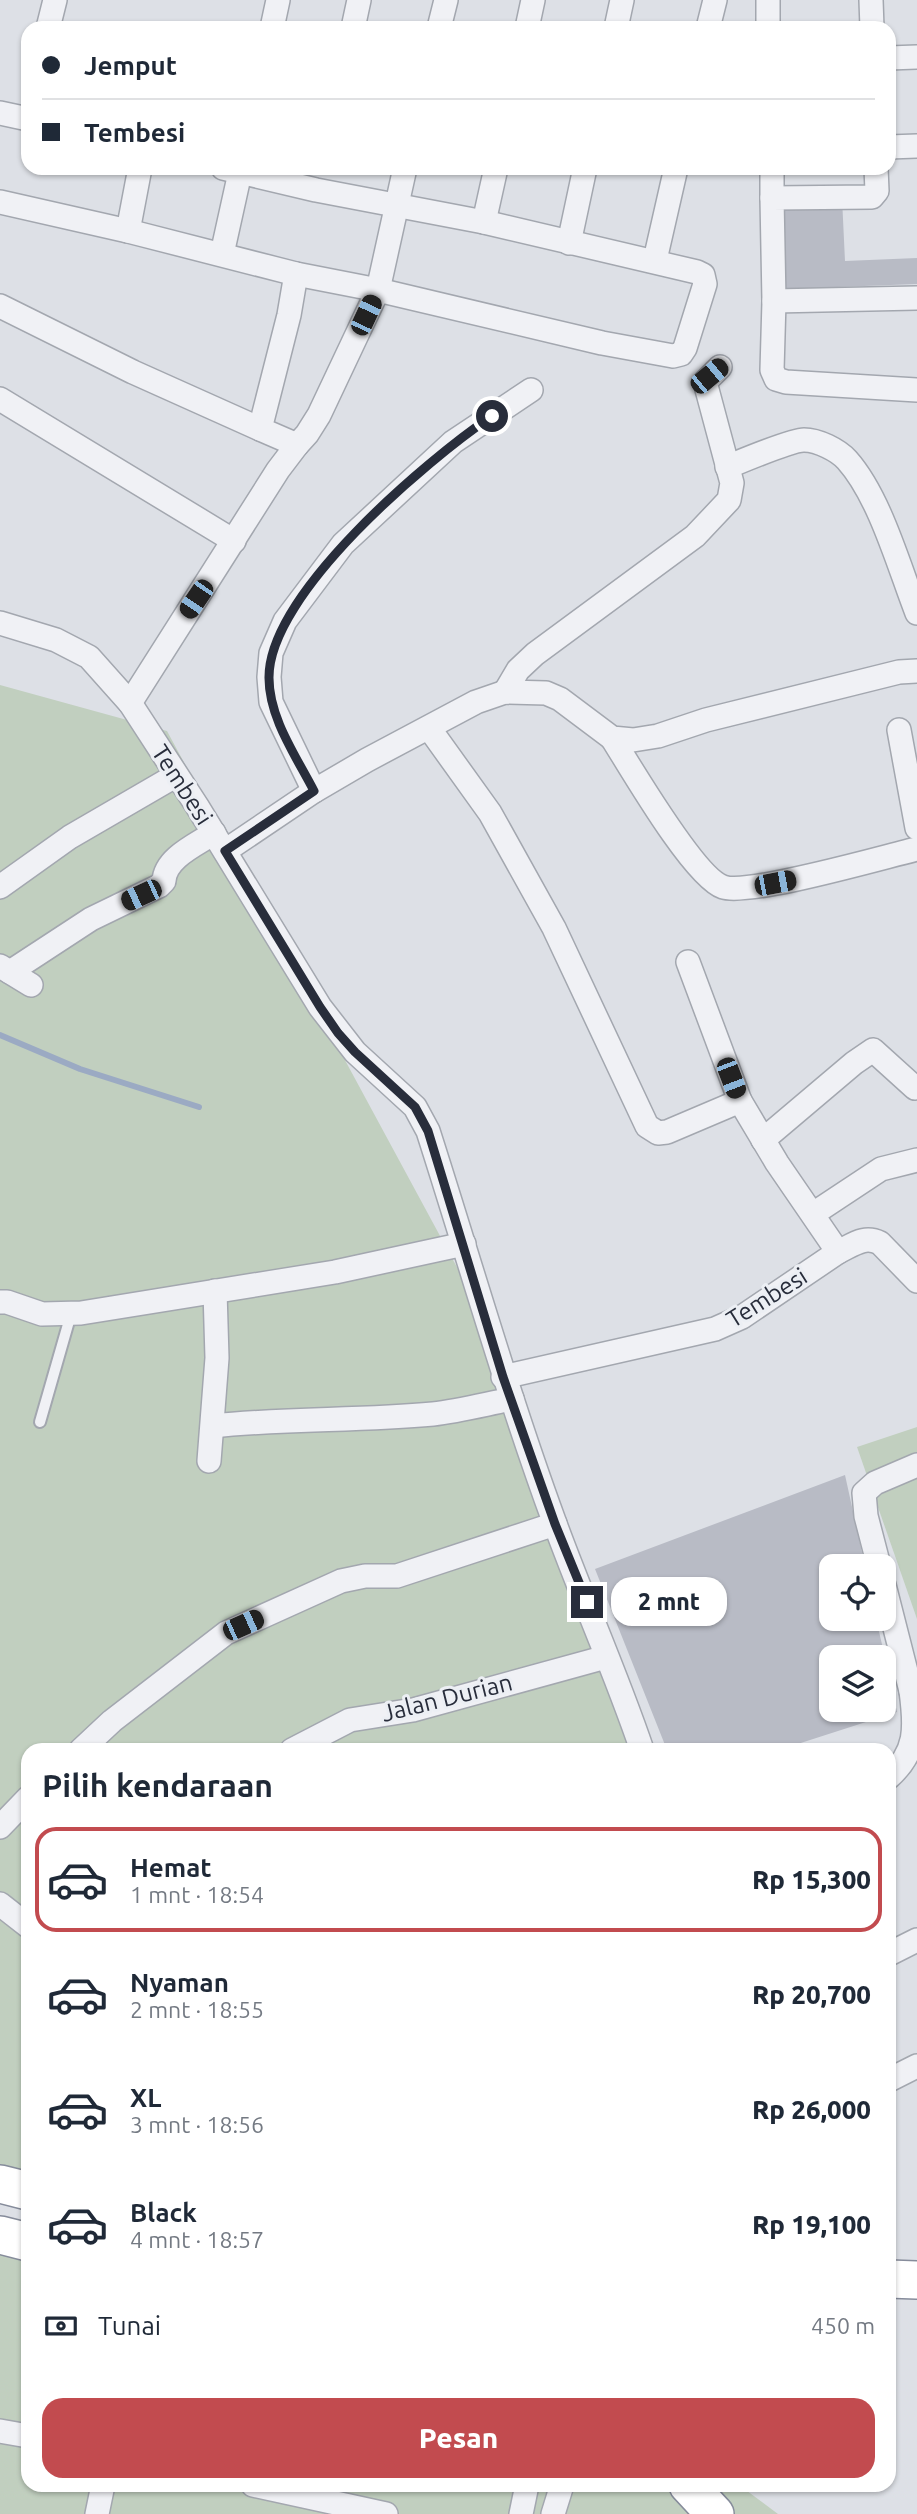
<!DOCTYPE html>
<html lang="id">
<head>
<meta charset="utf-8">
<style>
  body { margin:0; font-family:Ubuntu,sans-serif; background:#f6f6f7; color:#1f2937; height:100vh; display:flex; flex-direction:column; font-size:26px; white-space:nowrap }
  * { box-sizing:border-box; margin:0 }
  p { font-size:23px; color:#747a83 }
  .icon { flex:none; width:38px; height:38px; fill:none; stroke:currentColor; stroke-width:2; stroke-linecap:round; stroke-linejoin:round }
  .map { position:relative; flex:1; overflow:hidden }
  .sheet { position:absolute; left:21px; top:1743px; width:875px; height:749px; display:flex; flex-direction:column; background:#fff; border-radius:21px; box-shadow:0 2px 5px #0004 }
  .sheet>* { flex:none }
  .top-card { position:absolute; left:21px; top:21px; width:875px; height:154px; border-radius:21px; box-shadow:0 2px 5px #0004; display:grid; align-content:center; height:154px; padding:0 21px; background:#fff }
  .tools { position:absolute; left:819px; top:1554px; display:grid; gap:14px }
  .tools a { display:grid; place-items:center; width:77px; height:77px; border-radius:14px; background:#fff; box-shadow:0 2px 5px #0004; font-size:35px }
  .end { position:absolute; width:32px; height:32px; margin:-16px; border:9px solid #282d3b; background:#fff; box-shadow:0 0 0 4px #fff }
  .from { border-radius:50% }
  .bubble { position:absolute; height:49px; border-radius:21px; background:#fff; box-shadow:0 2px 5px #0004; font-size:23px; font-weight:800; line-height:49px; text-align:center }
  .car { position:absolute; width:21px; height:42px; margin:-21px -10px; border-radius:9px; box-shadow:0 0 5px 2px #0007; background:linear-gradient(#222 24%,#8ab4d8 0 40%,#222 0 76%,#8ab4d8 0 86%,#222 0) }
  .top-card b { display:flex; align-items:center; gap:24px; height:66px; font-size:26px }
  .top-card b+b { border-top:2px solid #e0e1e3 }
  .top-card i { width:18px; height:18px; background:#1f2937 }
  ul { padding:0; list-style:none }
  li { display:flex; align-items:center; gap:21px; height:105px; margin:0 14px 10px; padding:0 7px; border:4px solid transparent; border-radius:21px }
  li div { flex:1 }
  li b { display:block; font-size:26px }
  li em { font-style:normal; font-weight:800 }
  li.active { border-color:#c24b4f }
  li>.icon { width:63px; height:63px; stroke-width:1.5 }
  h2 { padding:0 21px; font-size:32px; line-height:84px }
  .pay { display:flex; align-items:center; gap:18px; height:77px; padding:0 21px; font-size:26px }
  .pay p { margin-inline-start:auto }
  .button { display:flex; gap:14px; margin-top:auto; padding:14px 21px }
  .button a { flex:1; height:80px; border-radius:21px; background:#c24b4f; color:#fff; font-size:28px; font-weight:800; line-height:80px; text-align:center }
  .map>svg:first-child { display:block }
</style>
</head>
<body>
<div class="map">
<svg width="917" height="2514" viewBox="0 0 917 2514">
  <rect width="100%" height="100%" fill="#dde0e6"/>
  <!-- green -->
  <g fill="#c1cfbf">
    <polygon points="0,685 167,731 512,1369 644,1750 28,1750 28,2175 0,2168"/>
    <polygon points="917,1427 917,1619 857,1447"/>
    <polygon points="0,2222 28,2229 28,2485 739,2485 778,2514 0,2514"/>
  </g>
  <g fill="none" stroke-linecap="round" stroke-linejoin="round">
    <!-- stream -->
    <polyline stroke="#9baac3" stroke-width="6" points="0,1035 80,1069 199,1107"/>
  </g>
  <!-- building -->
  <g fill="#b8bbc5">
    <polygon points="842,198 845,261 917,258 917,284 785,289 781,201"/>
    <polygon points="845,1475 865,1566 831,1566 831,1619 876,1619 885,1657 831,1657 831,1710 884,1710 885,1658 897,1712 779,1750 667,1750 595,1569"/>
  </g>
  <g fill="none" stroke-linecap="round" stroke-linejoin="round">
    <!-- service casing -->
    <g stroke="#a3a7af" stroke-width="14">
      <polyline id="service" points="40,1422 71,1314"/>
    </g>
    <!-- minor casing -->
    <g stroke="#a3a7af" stroke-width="26">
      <g id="minor">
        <polyline points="768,0 768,28"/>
        <polyline points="871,0 872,28"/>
        <polyline points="48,28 55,0"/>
        <polyline points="272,28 278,0"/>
        <polyline points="353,28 359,0"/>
        <polyline points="439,28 446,0"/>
        <polyline points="527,28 533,0"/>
        <polyline points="616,28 622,0"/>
        <polyline points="708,28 715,0"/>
        <polyline points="889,58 917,57"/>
        <polyline points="0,113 28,119"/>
        <polyline points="889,147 917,146"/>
        <polyline points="772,168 772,198"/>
        <polyline points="876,168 877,191 872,197 772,198 774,301 772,370 776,379 786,382 917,390"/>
        <polyline points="0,202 128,231 296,274 378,290 602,343 673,356 681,354 685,348 705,284 703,275 697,272 484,222 316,190 223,168"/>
        <polyline points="484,222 496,168"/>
        <polyline points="128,231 140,168"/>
        <polyline points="569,243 585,168"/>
        <polyline points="222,254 241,168"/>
        <polyline points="655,260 676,168"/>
        <polyline points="774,301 917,298"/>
        <polyline points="0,306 133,372 260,429"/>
        <polyline points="0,399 234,541"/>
        <polyline points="297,445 307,434 319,415 378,290 405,168"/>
        <path d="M 727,467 C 742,461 791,440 804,440 C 818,440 838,450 847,460 C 880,497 899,567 917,613"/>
        <path d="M 0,623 L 56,640 L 89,657 L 130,703 L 197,806 L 320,1007 L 355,1052 L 415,1107 L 428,1131 C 470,1262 507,1393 554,1521 C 582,1598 616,1673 642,1750"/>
        <polyline points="505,692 518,670 535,654 695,536 729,500 732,483 705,382 720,367"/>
        <polyline points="130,703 278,470 297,445 260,429 289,315 296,274"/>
        <polyline points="429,728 490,813 554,928 647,1126 658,1133 667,1132 740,1101 777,1163 838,1252 742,1317 715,1329 503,1377"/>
        <polyline points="899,730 917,828"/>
        <path d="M 612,738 C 631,768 694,877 723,887 C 749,896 883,857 917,849"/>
        <polyline points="314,791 271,702 269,677 271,653 285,621 343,544 453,442 531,390"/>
        <polyline points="225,851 314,791 367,760 476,702 505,692 546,693 560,699 612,738 633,740 658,736 706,720 899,672 917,671"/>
        <polyline points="0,887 70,837 175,776"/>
        <polyline points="688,962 740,1101"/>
        <polyline points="0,966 31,985"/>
        <path d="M 10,972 L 91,919 L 159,886 L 164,881 C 165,858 196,845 214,833"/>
        <polyline points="763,1140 854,1063 873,1050 915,1088"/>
        <polyline points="813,1214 881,1169 917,1160"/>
        <path d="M 838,1252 C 853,1245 864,1235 880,1243 L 917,1281"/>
        <polyline points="0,1302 7,1302 42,1314 81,1313 335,1272 464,1244"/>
        <path d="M 213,1426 C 286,1418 359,1421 433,1414 C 459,1411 486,1404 512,1399"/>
        <polyline points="209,1461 217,1358 215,1291"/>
        <polyline points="879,1566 866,1516 864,1493 875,1483 917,1465"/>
        <polyline points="884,1585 911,1691"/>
        <polyline points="81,1750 112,1721 226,1633 341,1581 365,1576 397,1576 555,1524"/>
        <polyline points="292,1750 350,1720 413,1710 606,1657"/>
        <path d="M 889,1777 C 917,1752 916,1728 911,1691 L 917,1689"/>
        <polyline points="0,1827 28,1798"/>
        <polyline points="0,1904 28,1926"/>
        <polyline points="889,1954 917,1940"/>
        <polyline points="889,2080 917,2066"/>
        <polyline points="0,2431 28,2436"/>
        <polyline points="253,2485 386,2514"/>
        <polyline points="97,2514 103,2485"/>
        <polyline points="521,2514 527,2485"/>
        <polyline points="553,2514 562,2485"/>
      </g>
    </g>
    <!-- trunk casing -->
    <g stroke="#868c9b" stroke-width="40">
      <g id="trunk">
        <polyline points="0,2184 28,2191"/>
        <polyline points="0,2235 28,2242"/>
        <polyline points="889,2279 917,2280"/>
        <polyline points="688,2485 715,2514"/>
      </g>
    </g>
    <!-- service -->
    <use href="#service" stroke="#f0f1f5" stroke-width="10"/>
    <!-- minor -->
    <use href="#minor" stroke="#f0f1f5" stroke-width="23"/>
    <!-- trunk -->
    <use href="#trunk" stroke="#fff" stroke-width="37"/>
  </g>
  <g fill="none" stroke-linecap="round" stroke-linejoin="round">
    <!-- route -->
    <path stroke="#282d3b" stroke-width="9" d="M 492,416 C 427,460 268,594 269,678 C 269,718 296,756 314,791 L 225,851 L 320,1007 L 338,1033 L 355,1052 L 415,1107 L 428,1131 L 503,1377 L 555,1524 L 587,1602"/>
  </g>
  <g text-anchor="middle" stroke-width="6" stroke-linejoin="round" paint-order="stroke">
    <!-- street labels -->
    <g font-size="24" fill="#282d3b" stroke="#eceff4">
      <text transform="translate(182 785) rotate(57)" y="8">Tembesi</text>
      <text transform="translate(767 1298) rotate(-32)" y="8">Tembesi</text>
      <text transform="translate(447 1698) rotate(-14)" y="8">Jalan Durian</text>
    </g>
  </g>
</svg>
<div class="tools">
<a><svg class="icon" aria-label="locate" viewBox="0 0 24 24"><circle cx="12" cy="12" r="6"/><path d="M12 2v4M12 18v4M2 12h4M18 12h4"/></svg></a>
<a><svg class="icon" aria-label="layers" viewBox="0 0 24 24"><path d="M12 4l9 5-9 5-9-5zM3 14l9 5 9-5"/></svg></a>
</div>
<i class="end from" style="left:492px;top:416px"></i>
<i class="end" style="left:587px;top:1602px"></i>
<div class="bubble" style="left:611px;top:1577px;width:116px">2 mnt</div>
<i class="car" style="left:366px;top:315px;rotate:25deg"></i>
<i class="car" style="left:709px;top:376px;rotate:50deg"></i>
<i class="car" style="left:196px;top:599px;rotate:214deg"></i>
<i class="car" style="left:775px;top:883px;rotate:79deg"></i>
<i class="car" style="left:141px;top:895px;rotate:245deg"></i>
<i class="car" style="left:731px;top:1078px;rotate:159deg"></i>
<i class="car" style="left:243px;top:1625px;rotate:66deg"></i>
<div class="top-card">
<b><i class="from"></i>Jemput</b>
<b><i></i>Tembesi</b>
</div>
<section class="sheet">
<h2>Pilih kendaraan</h2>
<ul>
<li class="active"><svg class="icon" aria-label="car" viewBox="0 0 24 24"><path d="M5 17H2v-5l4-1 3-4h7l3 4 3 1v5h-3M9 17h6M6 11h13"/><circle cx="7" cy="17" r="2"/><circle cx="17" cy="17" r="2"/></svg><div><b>Hemat</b><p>1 mnt · 18:54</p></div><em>Rp 15,300</em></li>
<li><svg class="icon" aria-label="car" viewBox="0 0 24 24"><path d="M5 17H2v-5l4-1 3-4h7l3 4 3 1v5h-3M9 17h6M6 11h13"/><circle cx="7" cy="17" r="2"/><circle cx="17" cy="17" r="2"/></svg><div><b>Nyaman</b><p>2 mnt · 18:55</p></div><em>Rp 20,700</em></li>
<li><svg class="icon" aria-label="car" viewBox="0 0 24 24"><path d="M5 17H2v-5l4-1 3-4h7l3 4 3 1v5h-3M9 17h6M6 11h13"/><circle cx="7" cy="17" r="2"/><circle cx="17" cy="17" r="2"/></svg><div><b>XL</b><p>3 mnt · 18:56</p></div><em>Rp 26,000</em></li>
<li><svg class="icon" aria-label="car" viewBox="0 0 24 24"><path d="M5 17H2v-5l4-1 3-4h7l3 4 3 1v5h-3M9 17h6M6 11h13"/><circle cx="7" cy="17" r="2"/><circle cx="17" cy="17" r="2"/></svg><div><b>Black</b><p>4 mnt · 18:57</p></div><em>Rp 19,100</em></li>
</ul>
<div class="pay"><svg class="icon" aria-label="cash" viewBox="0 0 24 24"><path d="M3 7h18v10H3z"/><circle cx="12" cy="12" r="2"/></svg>Tunai<p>450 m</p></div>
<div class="button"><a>Pesan</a></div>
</section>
</div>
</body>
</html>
